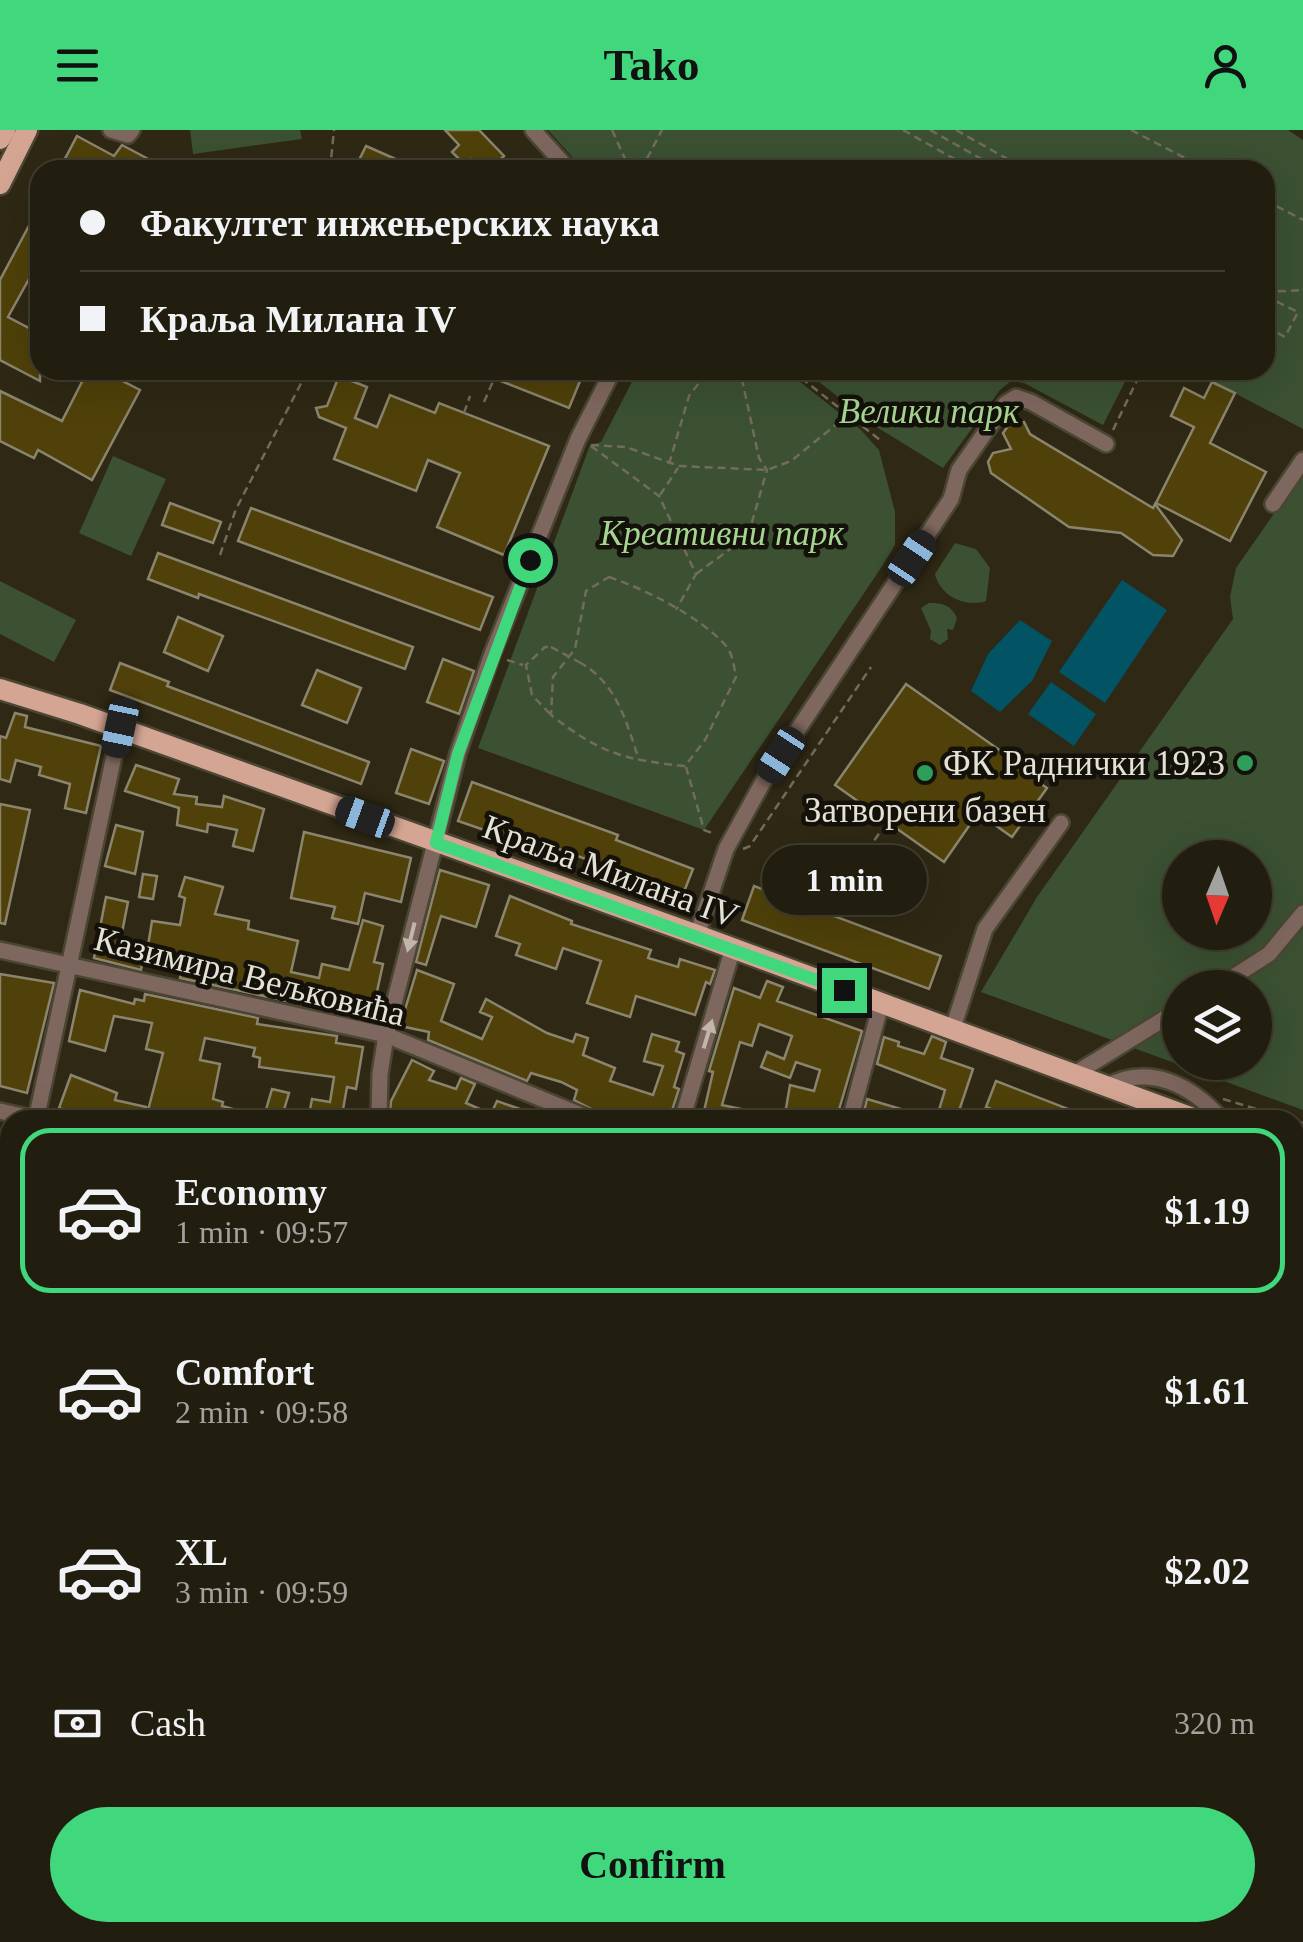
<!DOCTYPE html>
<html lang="en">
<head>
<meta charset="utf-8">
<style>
  body { margin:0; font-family:"Times New Roman",serif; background:#2a2718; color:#f1f3f6; height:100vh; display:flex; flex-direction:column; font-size:38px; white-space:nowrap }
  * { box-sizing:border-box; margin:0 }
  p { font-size:32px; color:#a2a29e }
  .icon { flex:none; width:55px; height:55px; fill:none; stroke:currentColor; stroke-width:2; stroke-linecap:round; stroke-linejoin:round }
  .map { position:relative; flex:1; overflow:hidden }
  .side { position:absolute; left:0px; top:980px; width:1305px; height:832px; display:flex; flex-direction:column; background:#221e0f; border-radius:30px 30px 0 0; box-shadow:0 10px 40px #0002,0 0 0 2px #3f3c2f }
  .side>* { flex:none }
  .hud { position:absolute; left:30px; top:30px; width:1245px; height:220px; border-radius:30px; box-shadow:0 10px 40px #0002,0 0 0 2px #3f3c2f; display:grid; align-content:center; height:220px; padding:0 50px; background:#221e0f }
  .needle { width:65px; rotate:182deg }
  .tools { position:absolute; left:1162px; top:710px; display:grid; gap:20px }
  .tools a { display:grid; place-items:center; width:110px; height:110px; border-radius:50%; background:#221e0f; box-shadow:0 10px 40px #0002,0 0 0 2px #3f3c2f; font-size:50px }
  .end { position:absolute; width:45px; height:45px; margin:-22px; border:12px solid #41d77c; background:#111; box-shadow:0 0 0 5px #111 }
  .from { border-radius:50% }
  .bubble { position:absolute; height:70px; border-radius:35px; background:#221e0f; box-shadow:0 10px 40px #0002,0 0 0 2px #3f3c2f; font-size:32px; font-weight:800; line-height:70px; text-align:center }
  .car { position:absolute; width:30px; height:60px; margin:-30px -15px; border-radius:12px; box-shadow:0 0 8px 2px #0007; background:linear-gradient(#222 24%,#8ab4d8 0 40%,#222 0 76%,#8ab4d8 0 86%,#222 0) }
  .hud b { display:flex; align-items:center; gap:35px; height:95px; font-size:38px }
  .hud b+b { border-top:2px solid #3f3c2f }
  .hud i { width:25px; height:25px; background:#f1f3f6 }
  ul { padding:18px 0 0; list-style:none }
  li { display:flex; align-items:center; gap:30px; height:165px; margin:0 20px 15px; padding:0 30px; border:5px solid transparent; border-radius:30px }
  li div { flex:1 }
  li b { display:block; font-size:38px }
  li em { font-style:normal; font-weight:800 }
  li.selected { border-color:#41d77c }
  li>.icon { width:90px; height:90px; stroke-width:1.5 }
  .pay { display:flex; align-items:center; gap:25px; height:110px; padding:0 50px; font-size:38px }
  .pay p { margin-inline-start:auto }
  .button { display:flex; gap:20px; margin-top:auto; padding:20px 50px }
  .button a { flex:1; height:115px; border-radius:60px; background:#41d77c; color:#111; font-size:40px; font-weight:800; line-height:115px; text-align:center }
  header { display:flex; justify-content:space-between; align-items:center; height:130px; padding:0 50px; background:#41d77c; color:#111; font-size:45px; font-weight:800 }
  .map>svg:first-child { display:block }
</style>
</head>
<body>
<header><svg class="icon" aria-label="menu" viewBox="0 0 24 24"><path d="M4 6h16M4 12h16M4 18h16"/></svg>Tako<svg class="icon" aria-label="person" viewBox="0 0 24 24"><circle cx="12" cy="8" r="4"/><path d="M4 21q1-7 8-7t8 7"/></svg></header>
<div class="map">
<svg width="1303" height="1812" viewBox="0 0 1303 1812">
  <rect width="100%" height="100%" fill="#2e2814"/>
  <!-- green -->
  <g fill="#3b5132" fill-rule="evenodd">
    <polygon points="190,0 300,0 302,9 193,24"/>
    <polygon points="548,0 1288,0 1303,10 1303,299 1191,240 1265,240 1265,40 584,40"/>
    <polygon points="638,240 785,240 861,300 879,320 895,382 895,415 881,438 704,700 478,618 590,315 601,312"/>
    <polygon points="804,240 1131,240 1103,295 1024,253 1011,251 1000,260 943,338 875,296"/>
    <polygon points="113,326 166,349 131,426 79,403"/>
    <path d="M 1303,342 L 1303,980 L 981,862 L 1037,767 L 1233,489 L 1230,467 L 1236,438 ZM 1180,728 L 1255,728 L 1255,802 L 1180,802 ZM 1180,858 L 1255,858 L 1255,932 L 1180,932 Z"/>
    <path d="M 955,413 L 976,419 L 990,438 L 986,471 C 965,478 940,466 935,444 Z"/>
    <polygon points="0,451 76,490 54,532 0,504"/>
    <path d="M 929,473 C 943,473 951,475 957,488 L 953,500 L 947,499 L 948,509 L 940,515 L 930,509 L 931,501 L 921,478 Z"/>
    <polygon points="1295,1253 1303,1255 1295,1301 1303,1302 1303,1812 576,1812 576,1802 1295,1802"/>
  </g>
  <!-- water -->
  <g fill="#025363">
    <polygon points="1122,450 1167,480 1105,573 1059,542"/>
    <polygon points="1020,490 1052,511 1032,551 1000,582 971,561 988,524"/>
    <polygon points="1051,552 1096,584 1074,616 1028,584"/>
  </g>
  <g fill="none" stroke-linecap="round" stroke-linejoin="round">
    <!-- stream -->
    <g stroke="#025363" stroke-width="5">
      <polyline points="0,1391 10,1395"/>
      <polyline points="1295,1770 1303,1772"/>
    </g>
  </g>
  <!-- building -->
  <g fill="#4f4109" stroke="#8b856e" stroke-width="2.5">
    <polygon points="445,0 479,0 504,26 489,40 481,40 471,29 465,35 452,22 459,15"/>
    <polygon points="77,6 114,26 122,15 169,40 59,40"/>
    <polygon points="366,16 400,31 396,40 354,40"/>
    <polygon points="40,75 40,129 8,187 29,198 40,178 40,251 0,230 0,150"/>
    <polygon points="88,240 101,240 140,260 92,350 38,320 34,328 0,311 0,261 62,291"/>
    <polygon points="473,240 571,240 568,248 580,251 569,278"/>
    <polygon points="339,246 367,257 355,288 377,297 390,265 435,283 439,273 549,316 504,425 437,397 460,343 428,330 416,361 334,329 346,298 319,287 316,278 327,276"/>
    <polygon points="1212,252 1235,263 1210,313 1266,342 1230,411 1156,373 1194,297 1171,286 1184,258 1204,268"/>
    <polygon points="1011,292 1024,292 1030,304 1153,378 1155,374 1182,410 1173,426 1153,425 1121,403 1069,397 991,343 988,332 993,323 1011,319 1003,303"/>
    <polygon points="170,373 221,392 213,413 162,395"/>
    <polygon points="251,378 493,467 480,500 238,411"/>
    <polygon points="158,423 413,517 405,539 199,464 198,468 148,449"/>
    <polygon points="178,487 223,506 208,541 164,522"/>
    <polygon points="443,529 474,541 459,584 427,572"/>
    <polygon points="120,533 169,552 167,556 369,632 361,654 110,560"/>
    <polygon points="317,540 361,558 347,593 302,575"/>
    <polygon points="906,554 1015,631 1013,634 1047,658 1012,707 978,683 944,732 835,655"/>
    <polygon points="15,583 27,586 25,597 101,616 86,683 65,678 70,654 39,645 41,637 16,630 10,652 0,649 0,606 6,608"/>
    <polygon points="411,619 444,631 429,674 396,663"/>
    <polygon points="136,635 179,649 174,664 197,667 196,674 222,677 224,666 264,679 253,721 233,716 237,700 208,694 207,702 177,695 179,678 125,661"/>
    <polygon points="472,652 618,705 616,710 693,739 680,772 610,745 612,739 528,707 525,714 458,691"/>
    <polygon points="0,674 30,680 5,794 0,793"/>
    <polygon points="116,695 143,702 135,744 105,736"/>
    <polygon points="304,702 411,728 401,772 365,763 358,794 332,788 335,777 291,768"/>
    <polygon points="440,740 489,755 476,797 441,786 426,835 416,832"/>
    <polygon points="143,744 157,746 153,769 139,767"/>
    <polygon points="185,747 223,757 215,784 249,791 248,799 298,811 291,842 319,848 322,834 349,840 363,790 383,796 374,832 383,834 371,889 180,848 185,828 147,822 152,791 180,795 185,768 179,766"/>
    <polygon points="754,756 941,826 929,859 742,790"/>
    <polygon points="510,766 572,791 571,794 651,820 648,828 678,837 680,829 715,840 710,854 706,852 695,885 636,866 630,887 587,873 601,831 563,818 556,839 516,825 520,814 496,806"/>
    <polygon points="106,767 128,772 120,813 145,817 141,840 94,828"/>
    <polygon points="417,840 454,854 441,891 482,909 492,887 480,882 486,869 547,903 573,912 576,904 588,908 583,925 615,938 610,951 653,965 663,936 644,931 652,904 679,912 676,921 684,924 674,957 679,959 669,990 619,990 603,985 574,970 577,960 561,952 531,943 527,951 428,910 429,902 400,896"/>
    <polygon points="0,844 54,853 27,963 0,956"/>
    <polygon points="767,851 783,857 777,871 862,901 836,990 784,990 790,955 814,961 820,940 796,932 790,948 761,937 767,922 784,929 792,906 759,894 752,916 740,912 722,975 741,979 739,990 702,990 713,942 709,941 734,858 760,868"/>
    <polygon points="80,860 134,874 135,869 144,871 145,864 258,888 257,894 337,906 336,913 363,917 356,959 347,957 342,985 335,984 334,989 309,985 312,969 330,972 334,947 259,937 260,928 253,926 255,918 205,908 200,930 220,934 213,969 223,972 222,976 259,986 258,990 146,988 163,923 146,919 152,893 114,886 105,921 69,911"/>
    <polygon points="932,906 946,912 941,928 973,939 956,990 936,990 945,960 877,934 884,907 899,912 898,916 924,924"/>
    <polygon points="412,930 434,941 429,950 456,959 461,948 475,954 466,973 491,984 497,971 551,990 405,990 390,983 391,971"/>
    <polygon points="71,945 117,963 115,970 146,977 142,990 92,990 59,978"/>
    <polygon points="996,951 1094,989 1094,990 1019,990 986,977"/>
    <polygon points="272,959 289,963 281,990 263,990"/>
    <polygon points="867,969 928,987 927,990 862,990"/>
  </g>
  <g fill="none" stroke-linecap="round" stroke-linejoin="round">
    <!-- minor casing -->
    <g stroke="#4b4633" stroke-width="20">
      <g id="minor">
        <polyline points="111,0 128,5 132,0"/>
        <polyline points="533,0 569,40"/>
        <polyline points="1273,374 1303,330"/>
        <polyline points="697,805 726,719 763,652 951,369 959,340 1005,274 1016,267 1031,272 1106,314"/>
        <polyline points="0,820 386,905 593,990"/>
        <polyline points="1216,858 1269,824 1303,783"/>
        <polyline points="952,901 985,799 1061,693"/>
        <polyline points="1073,945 1180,879"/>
        <path d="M 1106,957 C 1149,933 1192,955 1222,990"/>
        <polyline points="0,981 40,990"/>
        <polyline points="36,990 120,598"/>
        <polyline points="379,990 380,944 386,905 458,623 492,524 578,309 613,240"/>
        <polyline points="682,990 733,818"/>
        <polyline points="850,990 881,874"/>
        <polyline points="0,1125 10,1087"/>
        <polyline points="1295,1187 1303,1191"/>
        <polyline points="0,1199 10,1203"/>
        <polyline points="0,1360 10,1364"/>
        <polyline points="1295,1402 1303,1398"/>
        <polyline points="0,1414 10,1418"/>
        <polyline points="0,1591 10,1594"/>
        <polyline points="1295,1655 1303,1658"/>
        <polyline points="0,1755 10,1758"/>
        <polyline points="146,1802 146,1812"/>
        <polyline points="173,1802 209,1812"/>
        <polyline points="485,1802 486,1812"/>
        <polyline points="40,1812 41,1802"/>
      </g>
    </g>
    <!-- major casing -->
    <g stroke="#4b4633" stroke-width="25">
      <g id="major">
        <polyline points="0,9 5,0"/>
        <polyline points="0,54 27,0"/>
        <polyline points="0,559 80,584 697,805 1198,990"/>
        <polyline points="1295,1025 1303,1028"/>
      </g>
    </g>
    <!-- path -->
    <g stroke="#716c5b" stroke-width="2.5" stroke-dasharray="8 5" stroke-linecap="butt">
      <polyline points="612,0 630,40"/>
      <polyline points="903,0 974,40"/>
      <polyline points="930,0 1001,40"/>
      <polyline points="956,0 1027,40"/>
      <polyline points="1131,0 1208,40"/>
      <polyline points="330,40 334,0"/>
      <polyline points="641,40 662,0"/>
      <polyline points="1060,40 1063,34 1073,40"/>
      <polyline points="1265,70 1303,90"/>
      <polyline points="1265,162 1303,160"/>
      <polyline points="1265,166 1298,182 1285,207 1265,196"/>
      <polyline points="791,240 880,310"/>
      <polyline points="484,272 494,249"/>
      <polyline points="464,283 470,266"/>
      <polyline points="1113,300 1142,240"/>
      <polyline points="591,315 626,317 679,336 767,340 791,331 848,285"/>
      <polyline points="591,316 659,366 696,444 676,480"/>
      <polyline points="669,334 689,266 709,240"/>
      <polyline points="660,365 678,338"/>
      <polyline points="220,425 236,379 308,240"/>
      <polyline points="696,444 748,406 767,340 759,328 740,240"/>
      <path d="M 609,447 C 645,459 701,487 726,516 C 733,524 734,537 736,547 L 705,610 L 685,636 C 624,630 600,623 551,585 L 553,547 L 575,519 L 586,461 Z"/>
      <polyline points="507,530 523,535"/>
      <path d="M 579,532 C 617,553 626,591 639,630"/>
      <polyline points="550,584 532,565 526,535 545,517 551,517"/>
      <polyline points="686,637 704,700 715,704"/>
      <polyline points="743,719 750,716 871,537"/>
      <polyline points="867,721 887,692"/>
      <polyline points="1223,969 1293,990"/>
      <polyline points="1295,991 1303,993"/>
      <polyline points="1295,1785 1303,1786"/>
    </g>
    <!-- minor -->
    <use href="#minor" stroke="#7e675e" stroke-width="15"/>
    <!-- major -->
    <use href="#major" stroke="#d4a593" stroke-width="20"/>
    <!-- path-bridge -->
    <polyline stroke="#716c5b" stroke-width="2.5" stroke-dasharray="8 5" stroke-linecap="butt" points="551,517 579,532"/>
  </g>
  <!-- one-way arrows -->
  <defs><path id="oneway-solid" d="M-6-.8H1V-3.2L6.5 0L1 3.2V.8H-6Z" transform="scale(2.5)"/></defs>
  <g fill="#c0b6ab">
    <use href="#oneway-solid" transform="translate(411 807) rotate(104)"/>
    <use href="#oneway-solid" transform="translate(708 904) rotate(-73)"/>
  </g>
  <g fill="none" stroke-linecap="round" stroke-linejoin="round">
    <!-- route -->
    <polyline stroke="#41d77c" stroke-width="12" points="530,430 458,624 436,713 844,860"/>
  </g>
  <!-- markers -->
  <g fill="#2e9e5b" stroke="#131109" stroke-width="4">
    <circle cx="1245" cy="633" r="10"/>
    <circle cx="925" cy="643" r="10"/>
  </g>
  <g text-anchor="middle" stroke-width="9" stroke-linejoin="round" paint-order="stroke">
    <!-- park labels -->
    <g font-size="35" font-style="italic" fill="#a6d593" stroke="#131109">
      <text x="929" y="293">Велики парк</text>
      <text x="722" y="415">Креативни парк</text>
    </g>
    <!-- poi labels -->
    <g font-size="35" fill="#e4e1d5" stroke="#131109" text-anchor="end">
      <text x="1225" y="645">ФК Раднички 1923</text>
      <text x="925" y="692" text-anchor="middle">Затворени базен</text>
    </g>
    <!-- street labels -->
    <g font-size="35" fill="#e4e1d5" stroke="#131109">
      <text transform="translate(611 741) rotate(20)" y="12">Краља Милана IV</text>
      <text transform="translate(250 846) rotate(14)" y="12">Казимира Вељковића</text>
    </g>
  </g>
</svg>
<div class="tools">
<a><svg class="needle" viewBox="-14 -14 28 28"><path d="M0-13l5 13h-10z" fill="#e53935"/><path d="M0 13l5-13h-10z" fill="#a2a29e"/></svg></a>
<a><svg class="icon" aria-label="layers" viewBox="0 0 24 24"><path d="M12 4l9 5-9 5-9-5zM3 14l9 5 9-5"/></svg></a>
</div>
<i class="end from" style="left:530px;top:430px"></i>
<i class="end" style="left:844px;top:860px"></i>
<div class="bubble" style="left:762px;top:715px;width:165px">1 min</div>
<i class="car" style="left:912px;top:428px;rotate:34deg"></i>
<i class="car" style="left:120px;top:598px;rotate:192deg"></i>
<i class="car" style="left:781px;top:625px;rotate:213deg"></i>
<i class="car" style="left:365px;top:687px;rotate:290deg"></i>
<div class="hud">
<b><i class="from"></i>Факултет инжењерских наука</b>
<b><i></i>Краља Милана IV</b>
</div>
<section class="side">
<ul>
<li class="selected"><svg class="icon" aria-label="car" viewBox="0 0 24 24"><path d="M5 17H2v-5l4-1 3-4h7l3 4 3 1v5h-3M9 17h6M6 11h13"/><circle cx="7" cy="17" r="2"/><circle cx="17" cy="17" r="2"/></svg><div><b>Economy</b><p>1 min · 09:57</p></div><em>$1.19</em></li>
<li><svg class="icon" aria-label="car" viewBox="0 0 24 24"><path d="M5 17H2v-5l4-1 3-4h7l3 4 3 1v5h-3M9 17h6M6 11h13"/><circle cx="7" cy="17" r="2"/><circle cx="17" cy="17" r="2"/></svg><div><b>Comfort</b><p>2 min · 09:58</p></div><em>$1.61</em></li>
<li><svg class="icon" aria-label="car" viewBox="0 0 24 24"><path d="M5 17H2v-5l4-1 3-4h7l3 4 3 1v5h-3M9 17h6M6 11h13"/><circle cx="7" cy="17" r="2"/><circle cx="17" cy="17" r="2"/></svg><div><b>XL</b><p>3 min · 09:59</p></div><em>$2.02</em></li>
</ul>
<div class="pay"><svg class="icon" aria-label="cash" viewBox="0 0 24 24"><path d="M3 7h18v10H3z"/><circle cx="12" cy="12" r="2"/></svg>Cash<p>320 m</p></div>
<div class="button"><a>Confirm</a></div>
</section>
</div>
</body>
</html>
